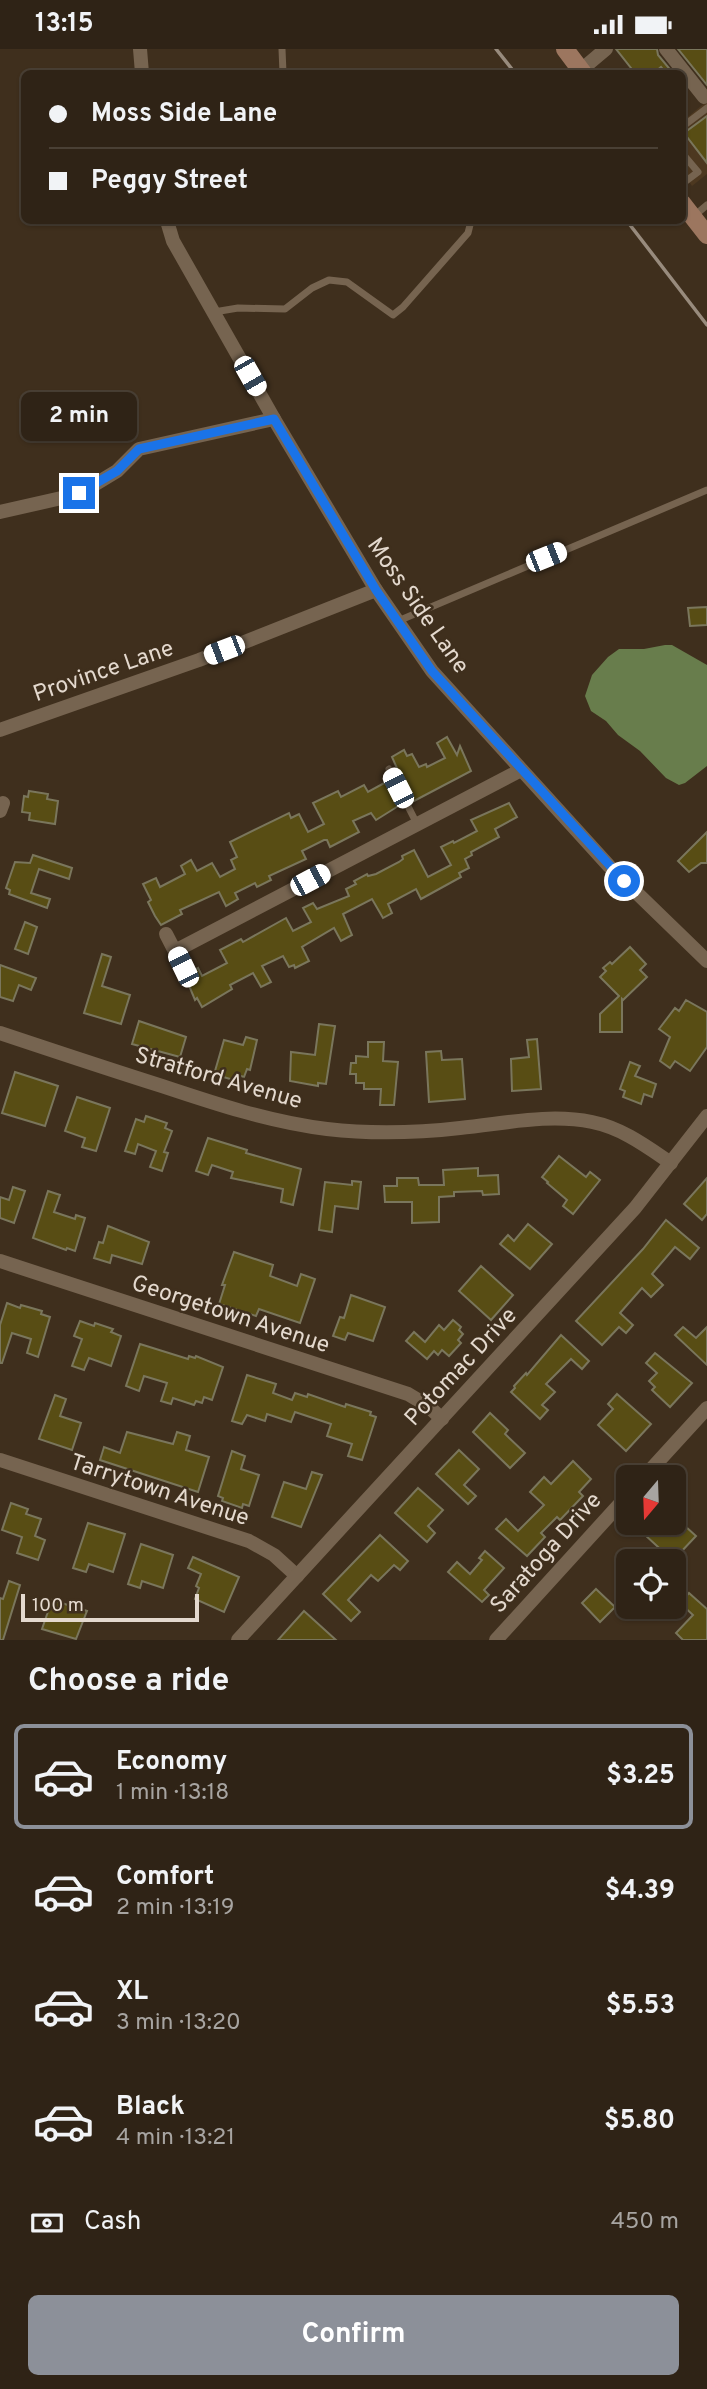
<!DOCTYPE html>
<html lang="en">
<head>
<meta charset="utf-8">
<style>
  body { margin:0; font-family:Overpass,sans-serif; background:#372b1f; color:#f1f3f6; height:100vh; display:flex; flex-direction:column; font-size:26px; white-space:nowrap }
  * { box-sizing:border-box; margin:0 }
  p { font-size:23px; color:#a7a4a1 }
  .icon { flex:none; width:38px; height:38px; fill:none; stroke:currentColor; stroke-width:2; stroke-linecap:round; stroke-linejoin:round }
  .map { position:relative; height:1591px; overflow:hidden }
  .drawer { display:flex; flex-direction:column; background:#2f2316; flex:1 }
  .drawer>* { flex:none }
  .hud { position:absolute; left:21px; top:21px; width:665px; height:154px; border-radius:10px; box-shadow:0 2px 5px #0004,0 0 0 2px #4a4035; display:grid; align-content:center; height:154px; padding:0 28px; background:#2f2316 }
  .needle { width:46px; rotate:199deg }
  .tools { position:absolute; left:616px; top:1416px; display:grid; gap:14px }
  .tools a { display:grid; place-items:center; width:70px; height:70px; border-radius:10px; background:#2f2316; box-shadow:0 2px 5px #0004,0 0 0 2px #4a4035; font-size:35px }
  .scale { position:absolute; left:21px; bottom:18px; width:178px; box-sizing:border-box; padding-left:7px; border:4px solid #e4d9ce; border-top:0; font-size:19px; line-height:24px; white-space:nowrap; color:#e4d9ce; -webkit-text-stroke:5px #3f2f1d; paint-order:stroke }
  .end { position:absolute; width:32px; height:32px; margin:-16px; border:9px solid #1a73e8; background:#fff; box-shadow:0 0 0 4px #fff }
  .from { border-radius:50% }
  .bubble { position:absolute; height:49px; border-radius:10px; background:#2f2316; box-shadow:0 2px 5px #0004,0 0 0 2px #4a4035; font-size:23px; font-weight:700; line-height:49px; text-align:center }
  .car { position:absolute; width:21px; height:42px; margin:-21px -10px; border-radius:9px; box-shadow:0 0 5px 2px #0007; background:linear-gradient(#fff 24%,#345 0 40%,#fff 0 76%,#345 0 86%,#fff 0) }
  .hud b { display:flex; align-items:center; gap:24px; height:66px; font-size:26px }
  .hud b+b { border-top:2px solid #4a4035 }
  .hud i { width:18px; height:18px; background:#f1f3f6 }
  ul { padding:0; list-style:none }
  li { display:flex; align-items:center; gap:21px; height:105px; margin:0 14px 10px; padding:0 14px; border:4px solid transparent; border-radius:10px }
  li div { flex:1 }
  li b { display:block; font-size:26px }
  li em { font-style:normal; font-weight:700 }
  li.on { border-color:#8c9099 }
  li>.icon { width:63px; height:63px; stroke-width:1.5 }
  h2 { padding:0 28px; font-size:32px; line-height:84px }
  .pay { display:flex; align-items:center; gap:18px; height:77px; padding:0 28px; font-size:26px }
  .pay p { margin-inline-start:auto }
  .action { display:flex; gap:14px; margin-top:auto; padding:14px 28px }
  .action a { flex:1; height:80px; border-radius:10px; background:#8c9099; color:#fff; font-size:28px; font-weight:700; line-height:80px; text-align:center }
  .status { display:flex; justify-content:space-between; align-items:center; height:49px; padding:0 35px; background:#2f2316; direction:ltr }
  .status svg { height:19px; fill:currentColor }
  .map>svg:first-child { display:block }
</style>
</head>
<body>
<div class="status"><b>13:15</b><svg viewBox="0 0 49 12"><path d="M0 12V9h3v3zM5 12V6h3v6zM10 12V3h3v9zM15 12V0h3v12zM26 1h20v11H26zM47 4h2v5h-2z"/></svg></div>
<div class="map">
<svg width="707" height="1591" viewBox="0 0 707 1591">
  <rect width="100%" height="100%" fill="#3f2f1d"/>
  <!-- built -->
  <polygon fill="#4d3820" points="707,52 707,125 692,137 683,124 683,72"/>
  <!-- water -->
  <polygon fill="#687d4c" points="665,596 672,596 707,616 707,717 685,734 679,736 666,729 640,702 618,686 606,672 591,662 585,647 592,626 608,608 619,600 644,600"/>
  <!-- building -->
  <g fill="#584d14" stroke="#7a765c" stroke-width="2">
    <polygon points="616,0 657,0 658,6 673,24 666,24 661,18 654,24 635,24"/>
    <polygon points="678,0 707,0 707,36"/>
    <polygon points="707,67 707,114 684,84"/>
    <polygon points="707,558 707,576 690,577 688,559"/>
    <polygon points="447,688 457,706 460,697 471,722 412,753 392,708 404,701 407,707 412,705 419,718 426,715 427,718 445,709 437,694"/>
    <polygon points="388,732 400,756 376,771 371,764 353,772 359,783 330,798 327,791 324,791 302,802 306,810 269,827 271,831 257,838 255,834 235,844 238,850 226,857 219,843 180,861 182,865 161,876 155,867 148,853 151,851 143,835 156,829 160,838 185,825 181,817 191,811 197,822 212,814 220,828 235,820 231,811 237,808 230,793 289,764 291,769 299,765 308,783 324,775 313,754 338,742 341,748 364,736 368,743"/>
    <polygon points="29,742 48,745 47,750 58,752 55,775 29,771 30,764 22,763 24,747 28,748"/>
    <polygon points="509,754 517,768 495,780 499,788 471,803 472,806 465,810 469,819 459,824 461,828 421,850 416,840 388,855 392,864 383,869 372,850 343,865 352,886 341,892 334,879 302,898 309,912 295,919 294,916 289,918 283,907 262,917 271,933 261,938 253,924 230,936 232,940 202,958 197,949 195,951 185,927 198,919 202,927 227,914 220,901 241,890 243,893 286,869 293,882 311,873 303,859 313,854 317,860 349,847 346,840 356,835 354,832 367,825 368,827 376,825 399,813 403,810 402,807 414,801 428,828 451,816 441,798 453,792 454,794 477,782 471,771"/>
    <polygon points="707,783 707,814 701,814 689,823 678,812"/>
    <polygon points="33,806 72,819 69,830 39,820 31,844 50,850 47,859 9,845 10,841 6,839 15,813 30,814"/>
    <polygon points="25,873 37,878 28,905 15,900"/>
    <polygon points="630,898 646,915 640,921 647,928 623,951 622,950 622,983 600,983 600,965 619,947 600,928 606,922 603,919 610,913 612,915"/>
    <polygon points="102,905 111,908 102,937 130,946 121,975 84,964"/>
    <polygon points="0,916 36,929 31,941 19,936 13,952 0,948"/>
    <polygon points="686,951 707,963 707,998 690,1022 675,1012 670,1019 660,1012 670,988 659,980 675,959 679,962"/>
    <polygon points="139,972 186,988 180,1008 132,995"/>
    <polygon points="319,975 335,977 326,1035 318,1034 318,1037 290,1032 291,1003 315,1006"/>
    <polygon points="246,988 257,991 250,1021 247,1020 244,1028 238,1026 237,1032 220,1027 221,1024 215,1022 224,991 243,996"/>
    <polygon points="537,990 541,1040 512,1042 511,1010 529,1008 527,991"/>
    <polygon points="368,993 384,993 383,1012 398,1013 394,1056 380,1056 381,1040 364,1040 364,1034 356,1034 356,1025 350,1025 351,1014 356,1014 356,1007 368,1008"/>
    <polygon points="441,1002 442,1011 462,1010 465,1050 429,1053 426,1003"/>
    <polygon points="630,1013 640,1017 635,1027 656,1035 652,1048 644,1045 641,1055 623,1048 625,1042 620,1040"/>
    <polygon points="15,1023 58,1037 45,1077 2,1064"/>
    <polygon points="77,1048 110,1059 96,1102 82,1098 85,1089 65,1082"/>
    <polygon points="146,1067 167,1074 165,1079 172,1082 164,1103 168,1104 162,1122 150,1118 156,1102 138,1095 135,1105 125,1102 136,1070 144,1073"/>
    <polygon points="208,1089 247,1101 246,1104 301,1120 293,1156 281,1153 283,1140 231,1129 233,1123 212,1116 208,1126 196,1122"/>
    <polygon points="559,1107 586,1128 590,1123 600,1131 573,1165 563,1157 567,1151 547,1134 548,1133 542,1128"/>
    <polygon points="478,1119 478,1127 498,1126 499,1145 483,1146 482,1142 454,1143 454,1147 439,1148 439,1173 412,1174 412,1153 385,1153 384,1137 397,1137 397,1129 418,1129 419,1136 444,1136 443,1121"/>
    <polygon points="707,1129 707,1165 702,1171 684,1155"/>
    <polygon points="352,1132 361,1133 358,1160 335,1157 332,1183 319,1181 325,1133 352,1136"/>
    <polygon points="13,1138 25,1142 14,1174 0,1169 0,1148 9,1151"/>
    <polygon points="48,1142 60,1146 54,1163 75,1170 76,1166 85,1169 75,1202 67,1199 66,1201 33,1189"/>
    <polygon points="666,1171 699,1199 690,1210 675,1198 652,1225 663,1236 651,1248 642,1239 620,1264 633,1276 626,1284 619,1278 602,1296 576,1272 643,1200"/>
    <polygon points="528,1175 552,1195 530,1220 500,1195 508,1186 514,1192"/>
    <polygon points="108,1177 149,1193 142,1215 112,1206 110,1214 94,1209 99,1193 103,1194"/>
    <polygon points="234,1203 273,1216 270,1227 297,1237 301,1225 315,1230 300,1274 259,1260 256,1267 219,1255 225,1236 222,1236"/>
    <polygon points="481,1217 513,1246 491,1271 459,1242"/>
    <polygon points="351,1246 385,1258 373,1292 348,1284 345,1291 333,1287 340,1268 344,1269"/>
    <polygon points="7,1254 20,1259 21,1256 42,1262 41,1265 50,1268 38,1308 27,1304 31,1290 12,1284 2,1314 0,1314 0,1276"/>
    <polygon points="453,1271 461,1278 459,1281 463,1285 458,1291 461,1294 449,1307 442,1301 438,1306 434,1302 427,1310 406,1292 414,1283 425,1293 439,1276 444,1281"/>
    <polygon points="80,1272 94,1277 95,1274 113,1280 111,1283 121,1287 111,1317 89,1309 84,1321 72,1317 82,1290 74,1287"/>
    <polygon points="683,1278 696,1289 707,1278 707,1316 675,1286"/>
    <polygon points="561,1286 589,1312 582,1320 571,1310 546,1335 555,1343 542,1356 548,1361 540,1370 511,1343 515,1339 514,1337 526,1324 527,1326"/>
    <polygon points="140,1295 188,1310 189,1307 195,1309 196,1307 223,1318 212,1351 204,1348 202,1354 196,1352 194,1356 173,1349 171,1355 161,1352 167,1334 144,1327 139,1342 126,1337"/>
    <polygon points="655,1304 692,1334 670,1358 652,1341 655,1338 649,1332 657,1324 646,1314"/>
    <polygon points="247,1326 276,1335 273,1344 292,1351 295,1344 307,1348 308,1345 345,1358 346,1355 371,1363 370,1366 376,1368 362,1411 348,1407 352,1395 327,1387 331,1375 295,1363 291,1373 267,1365 265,1372 247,1366 242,1375 232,1372"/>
    <polygon points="617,1345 651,1375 626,1402 598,1376 613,1360 608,1355"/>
    <polygon points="55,1346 66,1350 60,1367 81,1374 72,1401 39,1390"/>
    <polygon points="490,1364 508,1381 505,1385 525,1404 510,1419 473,1383"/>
    <polygon points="127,1383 173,1395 177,1383 190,1387 186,1401 209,1408 198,1443 100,1411 104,1398 120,1404"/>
    <polygon points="459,1401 479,1420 464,1436 476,1447 468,1455 436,1425"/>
    <polygon points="232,1402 245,1407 241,1420 259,1426 249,1457 243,1455 242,1459 222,1452 223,1449 218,1447"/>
    <polygon points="573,1412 591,1430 579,1443 583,1447 560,1471 557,1468 541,1484 545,1488 527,1507 496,1480 506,1470 518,1482 544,1456 530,1443 544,1428 551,1435"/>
    <polygon points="312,1423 322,1426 301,1478 272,1468 284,1433 306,1440"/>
    <polygon points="418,1439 443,1461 428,1477 435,1484 427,1493 395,1464"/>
    <polygon points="11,1454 28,1460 26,1465 41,1470 35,1487 45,1491 38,1511 17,1504 22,1488 2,1481"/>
    <polygon points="674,1467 696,1487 679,1505 675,1501 669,1508 645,1486 656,1474 674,1474"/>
    <polygon points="88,1474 125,1485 113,1523 89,1515 86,1523 73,1519"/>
    <polygon points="380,1486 408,1512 400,1521 394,1516 378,1532 371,1526 348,1551 360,1563 351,1572 323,1545"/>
    <polygon points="141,1495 173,1506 163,1539 142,1532 140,1539 128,1535"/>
    <polygon points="485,1502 504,1519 484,1541 489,1546 482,1553 448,1523 457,1513 470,1525 482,1511 479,1509"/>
    <polygon points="193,1508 239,1528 224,1563 195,1550 199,1539 196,1537 201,1525 188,1519"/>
    <polygon points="9,1532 20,1536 3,1591 0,1591 0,1549 3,1550"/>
    <polygon points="596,1540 615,1558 600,1573 582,1554"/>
    <polygon points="689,1544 707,1560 707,1591 683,1591 676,1584 693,1566 680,1554"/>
    <polygon points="52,1551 87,1562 76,1590 42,1580"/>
    <polygon points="304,1562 336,1591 278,1591"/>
  </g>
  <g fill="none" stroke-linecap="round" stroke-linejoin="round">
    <!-- service -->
    <g stroke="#766450" stroke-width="7">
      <polyline points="282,0 283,24"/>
      <polyline points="682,78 707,59"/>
      <polyline points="682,104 698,123 682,135"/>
      <polyline points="694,167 707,156"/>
      <polyline points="214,263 238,259 285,260 312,239 329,231 347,233 393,266 403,258 468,184 471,172"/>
      <polyline points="398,572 707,441"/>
      <polyline points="389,720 417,775"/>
    </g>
    <!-- minor -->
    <g stroke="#766450" stroke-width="14">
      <polyline points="140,0 142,24"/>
      <polyline points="666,0 704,48"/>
      <polyline points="581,21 606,0"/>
      <polyline points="167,172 173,192 274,370 376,541 432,622 609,817 707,912"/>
      <polyline points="0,463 79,445 117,422 139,400 274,370"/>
      <polyline points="0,681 199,611 376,541"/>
      <polyline points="0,762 3,754"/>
      <polyline points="166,885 183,918"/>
      <polyline points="175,902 521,721"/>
      <path d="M 0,984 C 54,1002 108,1020 162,1037 C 216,1055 270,1073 327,1080 C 370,1085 416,1084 460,1079 C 503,1075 548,1064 592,1073 C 622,1079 646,1097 671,1114"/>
      <polyline points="0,1212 408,1345 428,1357 442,1370"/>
      <polyline points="0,1411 249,1492 274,1506 297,1527"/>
      <polyline points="644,1428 707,1359"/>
      <polyline points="238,1591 635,1159 707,1067"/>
      <polyline points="496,1591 628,1446"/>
    </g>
    <!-- secondary -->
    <g stroke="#9c765f" stroke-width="18">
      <polyline points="565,0 583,24"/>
      <polyline points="682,154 707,186"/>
    </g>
    <!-- rail -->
    <g stroke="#988b7d" stroke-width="3.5">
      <polyline points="496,0 515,24"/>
      <polyline points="627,172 707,276"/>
    </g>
  </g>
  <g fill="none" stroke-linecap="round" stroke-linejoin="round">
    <!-- route -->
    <polyline stroke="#1a73e8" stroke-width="9" points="79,444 117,422 139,400 274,370 376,541 432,622 624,832"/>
  </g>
  <g text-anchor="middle" stroke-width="5" stroke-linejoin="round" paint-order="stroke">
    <!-- street labels -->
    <g font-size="23" fill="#e4d9ce" stroke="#3f2f1d">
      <text transform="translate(419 556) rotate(55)" y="8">Moss Side Lane</text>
      <text transform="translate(103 621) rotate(-19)" y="8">Province Lane</text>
      <text transform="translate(219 1028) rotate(16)" y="8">Stratford Avenue</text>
      <text transform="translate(231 1264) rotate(18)" y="8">Georgetown Avenue</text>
      <text transform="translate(460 1317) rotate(-47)" y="8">Potomac Drive</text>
      <text transform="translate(160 1440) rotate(18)" y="8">Tarrytown Avenue</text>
      <text transform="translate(545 1503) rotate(-48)" y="8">Saratoga Drive</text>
    </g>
  </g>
</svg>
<div class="tools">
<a><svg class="needle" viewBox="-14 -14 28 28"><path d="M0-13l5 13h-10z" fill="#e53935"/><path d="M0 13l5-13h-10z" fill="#a7a4a1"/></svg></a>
<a><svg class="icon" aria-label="locate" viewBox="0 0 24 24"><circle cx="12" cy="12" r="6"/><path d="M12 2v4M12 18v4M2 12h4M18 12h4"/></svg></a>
</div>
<div class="scale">100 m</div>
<i class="end from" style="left:624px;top:832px"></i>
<i class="end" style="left:79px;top:444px"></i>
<div class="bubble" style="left:21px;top:343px;width:116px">2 min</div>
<i class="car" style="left:250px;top:327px;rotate:150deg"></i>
<i class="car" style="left:546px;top:508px;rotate:68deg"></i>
<i class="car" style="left:224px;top:601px;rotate:249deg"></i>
<i class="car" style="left:398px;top:739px;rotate:333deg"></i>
<i class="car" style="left:310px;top:831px;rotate:62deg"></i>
<i class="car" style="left:183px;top:918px;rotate:334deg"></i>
<div class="hud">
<b><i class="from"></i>Moss Side Lane</b>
<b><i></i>Peggy Street</b>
</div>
</div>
<section class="drawer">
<h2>Choose a ride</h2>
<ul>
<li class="on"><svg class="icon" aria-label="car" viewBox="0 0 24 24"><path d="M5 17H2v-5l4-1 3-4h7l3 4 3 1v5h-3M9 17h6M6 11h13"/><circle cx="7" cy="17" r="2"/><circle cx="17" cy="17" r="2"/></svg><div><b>Economy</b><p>1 min · 13:18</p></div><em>$3.25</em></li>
<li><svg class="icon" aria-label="car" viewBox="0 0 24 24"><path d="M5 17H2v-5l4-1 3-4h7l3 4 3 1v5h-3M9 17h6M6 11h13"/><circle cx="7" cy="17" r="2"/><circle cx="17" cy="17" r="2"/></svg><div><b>Comfort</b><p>2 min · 13:19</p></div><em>$4.39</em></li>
<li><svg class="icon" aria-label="car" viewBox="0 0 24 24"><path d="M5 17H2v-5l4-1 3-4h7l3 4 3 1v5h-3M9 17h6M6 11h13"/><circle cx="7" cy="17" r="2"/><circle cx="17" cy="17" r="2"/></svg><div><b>XL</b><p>3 min · 13:20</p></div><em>$5.53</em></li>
<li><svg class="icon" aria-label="car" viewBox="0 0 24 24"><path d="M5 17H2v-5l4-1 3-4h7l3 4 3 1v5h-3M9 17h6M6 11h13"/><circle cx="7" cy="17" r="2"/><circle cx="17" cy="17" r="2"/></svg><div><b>Black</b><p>4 min · 13:21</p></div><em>$5.80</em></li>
</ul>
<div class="pay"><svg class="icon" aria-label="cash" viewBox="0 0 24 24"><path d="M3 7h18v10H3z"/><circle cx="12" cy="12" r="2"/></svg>Cash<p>450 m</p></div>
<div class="action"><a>Confirm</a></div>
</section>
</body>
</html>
